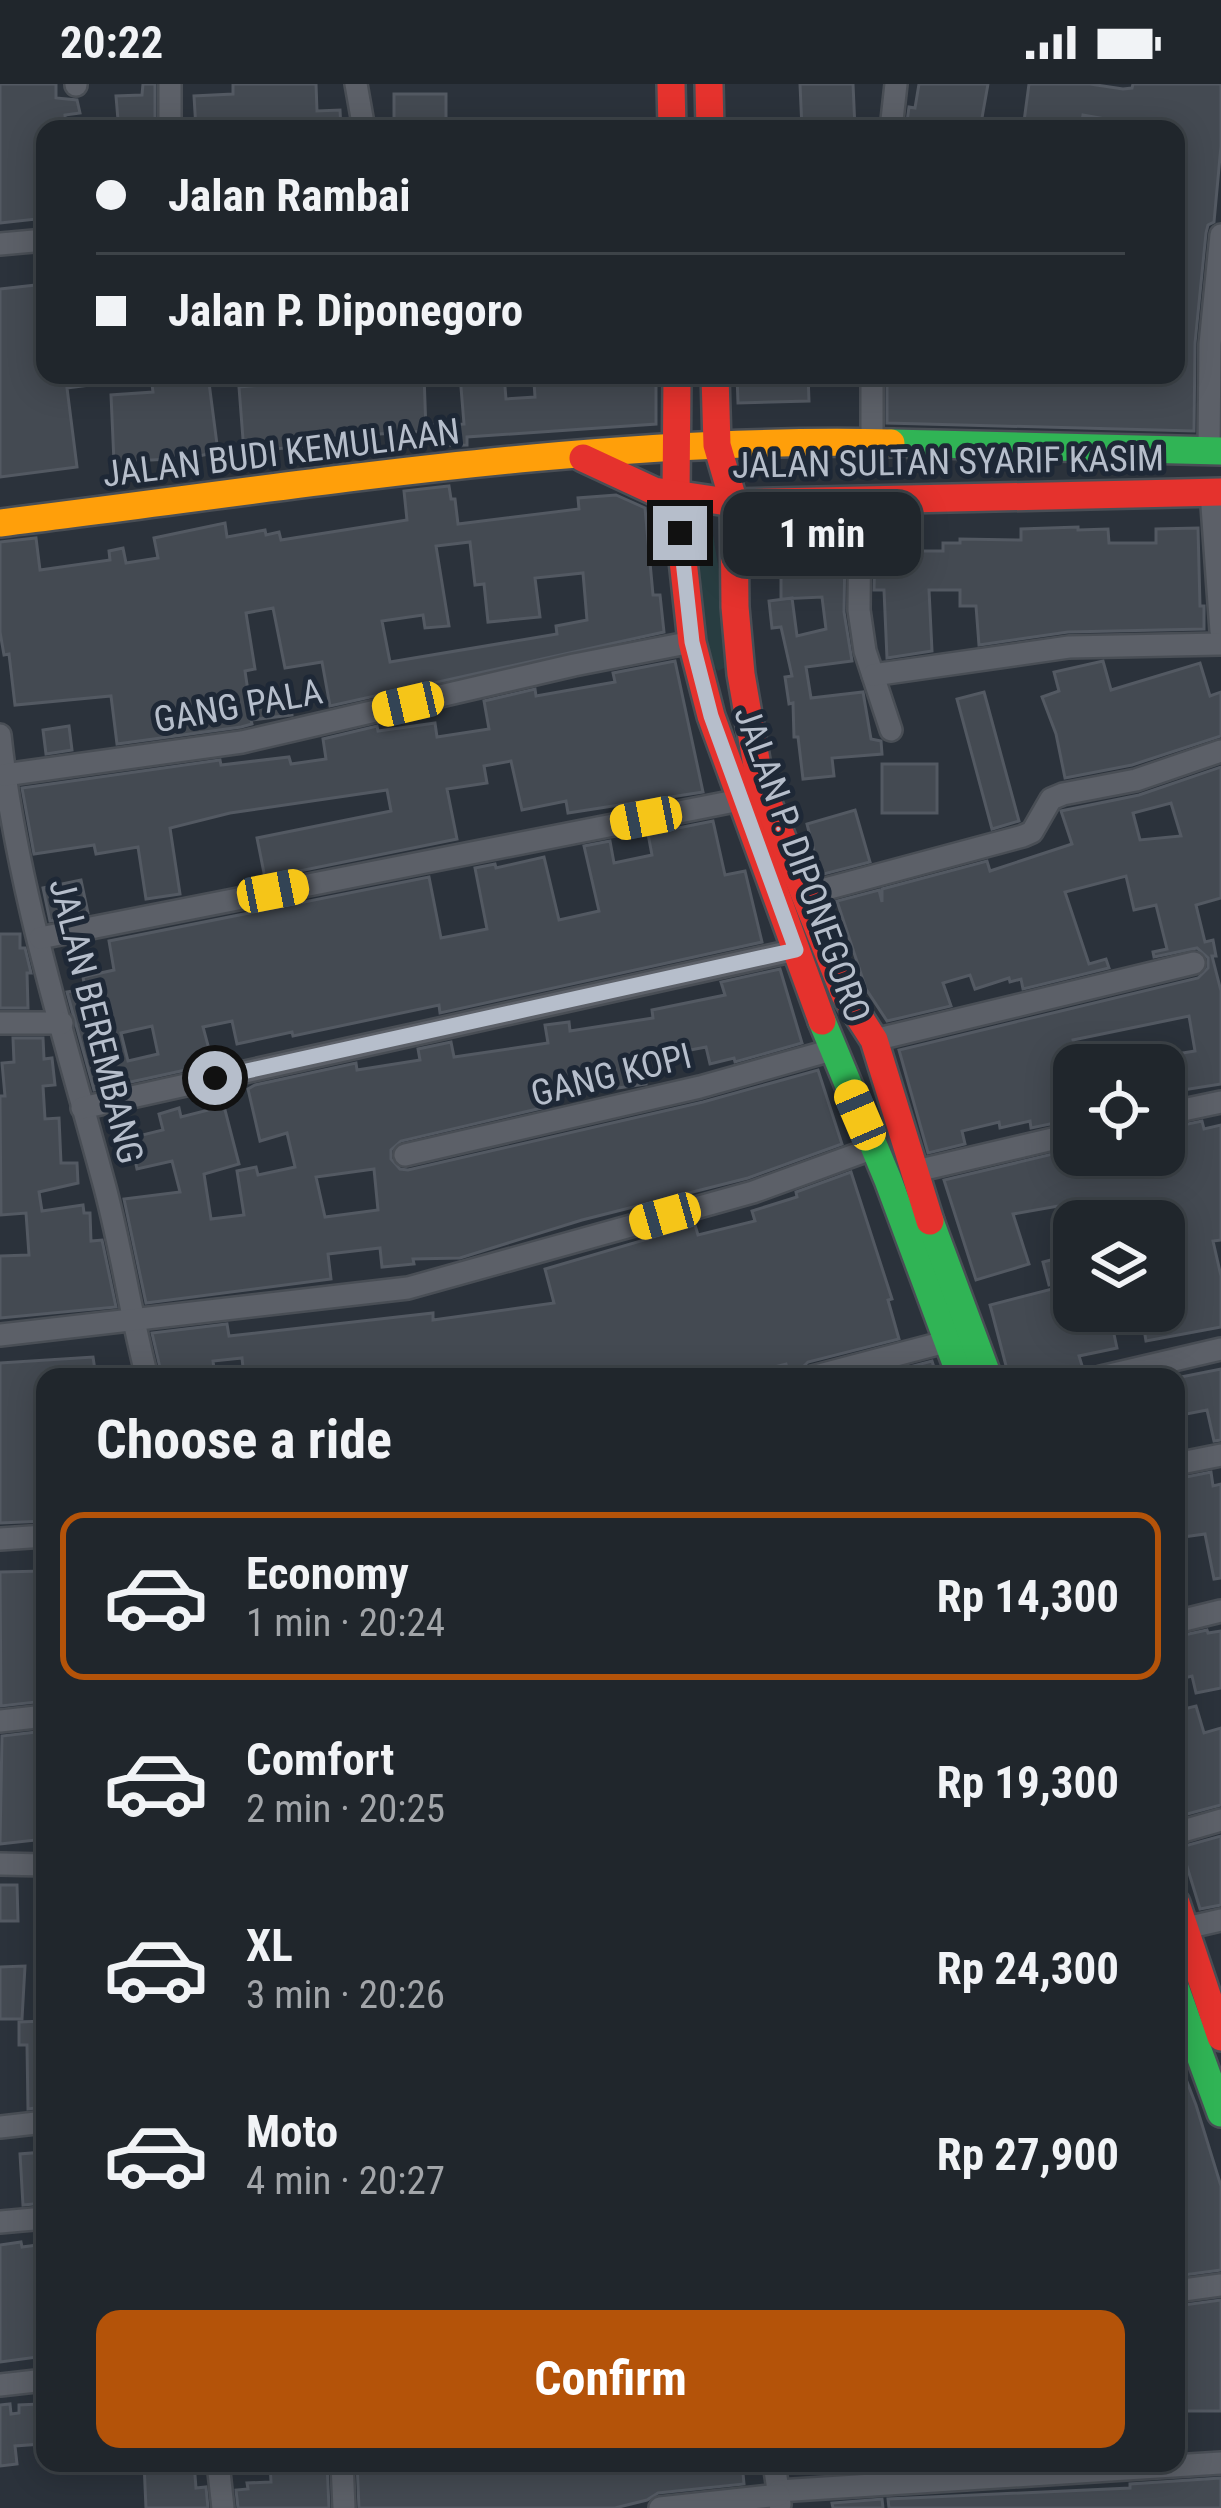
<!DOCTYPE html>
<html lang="en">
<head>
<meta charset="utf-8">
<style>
  body { margin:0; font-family:"Roboto Condensed",sans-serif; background:#282e34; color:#f1f3f6; height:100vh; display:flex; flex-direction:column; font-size:45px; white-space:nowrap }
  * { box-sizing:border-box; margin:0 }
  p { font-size:39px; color:#a2a5a9 }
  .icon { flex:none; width:66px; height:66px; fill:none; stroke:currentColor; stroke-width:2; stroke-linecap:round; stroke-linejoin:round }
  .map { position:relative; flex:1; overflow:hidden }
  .panel { position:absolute; left:36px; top:1284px; width:1149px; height:1104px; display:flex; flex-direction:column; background:#20262c; border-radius:24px; box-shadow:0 6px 30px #0003,0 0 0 3px #3d4348 }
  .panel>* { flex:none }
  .banner { position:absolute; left:36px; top:36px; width:1149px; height:264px; border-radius:24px; box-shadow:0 6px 30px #0003,0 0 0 3px #3d4348; display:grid; align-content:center; height:264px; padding:0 60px; background:#20262c }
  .controls { position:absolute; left:1053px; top:960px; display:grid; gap:24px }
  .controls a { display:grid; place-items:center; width:132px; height:132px; border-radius:24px; background:#20262c; box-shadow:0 6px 30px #0003,0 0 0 3px #3d4348; font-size:60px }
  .end { position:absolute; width:54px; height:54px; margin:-27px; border:15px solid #b6becb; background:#111; box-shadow:0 0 0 6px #111 }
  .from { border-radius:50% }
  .bubble { position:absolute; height:84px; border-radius:24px; background:#20262c; box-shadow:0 6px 30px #0003,0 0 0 3px #3d4348; font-size:39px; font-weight:700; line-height:84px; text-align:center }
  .car { position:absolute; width:36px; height:72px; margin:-36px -18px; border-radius:15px; box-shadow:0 0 9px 3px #0007; background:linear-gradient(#f5c518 24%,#345 0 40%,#f5c518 0 76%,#345 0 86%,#f5c518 0) }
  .banner b { display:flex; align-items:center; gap:42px; height:114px; font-size:45px }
  .banner b+b { border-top:3px solid #3d4348 }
  .banner i { width:30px; height:30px; background:#f1f3f6 }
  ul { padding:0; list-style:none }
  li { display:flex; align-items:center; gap:36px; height:168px; margin:0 24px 18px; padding:0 36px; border:6px solid transparent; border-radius:24px }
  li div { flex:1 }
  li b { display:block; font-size:45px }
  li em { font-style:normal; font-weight:700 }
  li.current { border-color:#b45309 }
  li>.icon { width:108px; height:108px; stroke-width:1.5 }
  h2 { padding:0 60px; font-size:54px; line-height:144px }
  .cta { display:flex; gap:24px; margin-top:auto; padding:24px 60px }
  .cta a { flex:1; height:138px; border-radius:24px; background:#b45309; color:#fff; font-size:48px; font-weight:700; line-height:138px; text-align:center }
  .status { display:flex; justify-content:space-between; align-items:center; height:84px; padding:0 60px; background:#20262c; direction:ltr }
  .status svg { height:33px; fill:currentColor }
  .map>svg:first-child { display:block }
</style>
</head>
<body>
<div class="status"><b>20:22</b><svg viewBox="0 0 49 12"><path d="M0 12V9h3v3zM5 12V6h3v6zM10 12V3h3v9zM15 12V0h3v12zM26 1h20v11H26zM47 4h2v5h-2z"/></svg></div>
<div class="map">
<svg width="1221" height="2424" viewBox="0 0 1221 2424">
  <rect width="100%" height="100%" fill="#2b323b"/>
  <!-- green -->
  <polygon fill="#283d41" points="712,445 730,552 730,581 718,587 705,571 680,447"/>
  <!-- building -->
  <g fill="#444a52" stroke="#535962" stroke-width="3" fill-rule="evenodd">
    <polygon points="0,0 56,0 56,14 77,16 80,29 65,31 66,45 45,45 45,76 37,77 35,83 37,135 0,139"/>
    <polygon points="143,0 155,0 155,37 118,36 116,12 142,11"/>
    <polygon points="233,0 316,0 317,27 340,26 341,45 196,45 194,12 233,10"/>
    <polygon points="800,0 853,0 855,45 802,45"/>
    <polygon points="919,0 988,0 980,45 906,45 909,23 915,24"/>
    <polygon points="1029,0 1090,0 1123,5 1132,4 1133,0 1221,0 1221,62 1214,138 1208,141 1206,149 1195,259 1194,347 887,339 887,291 1176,291 1176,45 1139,45 1139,41 1083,31 1081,43 1054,40 1054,45 1023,45"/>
    <rect x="394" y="10" width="52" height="35"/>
    <polygon points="45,200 45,291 97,291 98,300 67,304 77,383 0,393 0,205"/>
    <polygon points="208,291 218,368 189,374 114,378 111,311 153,308 151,292"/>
    <polygon points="295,291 424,291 426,347 316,354 317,361 244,368 239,303 295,298"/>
    <polygon points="460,291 504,291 506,315 535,313 534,298 570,291 656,291 656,340 467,353 467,361 432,362 431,341 464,340"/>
    <polygon points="737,291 808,291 809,317 738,319"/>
    <path d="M 449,402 L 451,415 L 455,415 L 458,440 L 579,425 L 578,414 L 616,411 L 645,424 L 653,511 L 660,511 L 664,548 L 330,622 L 322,578 L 285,584 L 273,524 L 246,529 L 255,585 L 245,587 L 249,614 L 290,609 L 292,631 L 251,636 L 252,640 L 241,643 L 117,660 L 111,612 L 15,621 L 9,570 L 4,571 L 0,548 L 0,458 L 36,454 L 40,486 L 110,476 L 109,467 L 123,464 L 126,479 L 158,474 L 154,454 L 225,439 L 227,453 L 265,446 L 266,451 L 279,448 L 281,456 L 407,436 L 404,407 ZM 470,458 L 475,501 L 484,500 L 488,538 L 540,533 L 535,494 L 583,489 L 587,536 L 556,542 L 557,550 L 390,578 L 382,537 L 423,531 L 425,544 L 449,542 L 436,462 Z"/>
    <polygon points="1078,443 1078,446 1108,445 1109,459 1156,459 1156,445 1198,444 1200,522 1204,522 1204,545 1068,548 979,561 976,522 960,522 960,506 929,506 932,567 887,574 884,506 874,506 875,467 943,467 943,459 960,459 960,455 1021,456 1021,445"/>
    <polygon points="845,466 844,528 852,577 806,583 811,614 863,608 871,655 881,657 882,670 832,674 834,692 803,695 798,653 794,653 793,619 789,620 785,593 792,592 781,543 772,544 769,517 792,514 797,552 826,545 822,513 781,515 781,489 796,489 795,468"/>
    <polygon points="675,577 703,708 568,729 566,717 522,726 511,677 484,682 487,699 447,705 457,755 265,794 257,754 391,727 387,706 230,729 170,744 180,810 146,815 138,763 96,770 94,761 34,770 22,704 220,676 221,681 289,673 291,680 326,675 323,655 377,642 378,647 435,639 437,653 489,645 484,617 535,605 536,612 615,598 613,589"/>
    <polygon points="1103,577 1111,606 1200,579 1210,612 1221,608 1221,652 1132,681 1065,694 1056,650 1042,613 1059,607 1054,588"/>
    <polygon points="984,608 1019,737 992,745 957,615"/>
    <polygon points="69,642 72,666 46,670 43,646"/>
    <rect x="882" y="680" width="55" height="49"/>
    <path d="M 1221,683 L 1221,814 L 1196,821 L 1205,858 L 1213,856 L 1216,872 L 1212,872 L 1221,907 L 1221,1000 L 1164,1009 L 1164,972 L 1195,967 L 1189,932 L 1073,956 L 1078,981 L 1074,981 L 1074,1035 L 1031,1044 L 1030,1037 L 1000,1044 L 999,1038 L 962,1047 L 965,1060 L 928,1069 L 899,966 L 1198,894 L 1208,884 L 1208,874 L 1197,864 L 1154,873 L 1153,868 L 1167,865 L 1156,821 L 1134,826 L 1126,792 L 1065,808 L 1089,880 L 1106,875 L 1109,884 L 1023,905 L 1021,895 L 1010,898 L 1009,894 L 975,905 L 970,891 L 943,899 L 951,922 L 887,937 L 866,905 L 837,817 L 879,806 L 882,818 L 882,805 L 987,777 L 990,787 L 1072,760 L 1061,727 L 1139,711 ZM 1171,719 L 1181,752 L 1140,756 L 1133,729 Z"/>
    <polygon points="855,726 870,778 820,791 807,740"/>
    <path d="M 713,737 L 725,791 L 745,787 L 762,858 L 440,929 L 439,921 L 293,952 L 292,948 L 237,960 L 232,937 L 203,943 L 213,980 L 94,1006 L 67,908 L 85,905 L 83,893 L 114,886 L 109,857 L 429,793 L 441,854 L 487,845 L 475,784 L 495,780 L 496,784 L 544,773 L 559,836 L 599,827 L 584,762 L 610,757 L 614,779 L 652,771 L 648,750 ZM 152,942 L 158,970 L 128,977 L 121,949 Z"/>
    <polygon points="81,796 88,829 50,837 43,804"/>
    <polygon points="0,850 20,850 20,864 25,864 31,889 27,889 28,924 0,924"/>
    <path d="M 780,885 L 802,959 L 735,978 L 734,974 L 710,980 L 706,963 L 643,975 L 646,1000 L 611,1005 L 611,999 L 544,1012 L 546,1023 L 401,1057 L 391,1066 L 391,1075 L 400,1085 L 408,1086 L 703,1018 L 818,986 L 842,1060 L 748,1094 L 582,1136 L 460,1174 L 413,1175 L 414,1180 L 382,1183 L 380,1164 L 328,1170 L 331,1195 L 146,1219 L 124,1115 L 180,1108 L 172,1077 L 137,1085 L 130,1054 L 163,1046 L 159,1030 L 179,1024 L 181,1033 L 224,1022 L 239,1080 L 204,1090 L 211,1135 L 244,1131 L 237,1087 L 256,1083 L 258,1091 L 295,1083 L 287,1049 L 260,1057 L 248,1005 L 255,1001 L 356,979 L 357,986 L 420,976 L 418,965 L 451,958 L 454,973 L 548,959 L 545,941 L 569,938 L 570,947 L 653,934 L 652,926 L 725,911 L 721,898 ZM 374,1085 L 378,1126 L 325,1133 L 316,1093 Z"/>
    <polygon points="13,954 43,954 44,975 52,974 55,1001 43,1002 45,1035 59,1034 61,1079 77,1079 78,1099 39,1108 42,1127 83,1121 84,1129 90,1129 91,1157 102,1156 116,1223 0,1234 0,1172 29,1171 26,1129 1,1131 0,1012 5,1012 2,979 14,978"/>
    <polygon points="1202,1037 1204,1045 1221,1041 1221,1156 1213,1157 1221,1192 1221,1243 1146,1257 1141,1227 1164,1227 1164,1137 1067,1137 1064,1121 1013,1130 1029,1180 976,1196 944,1096 1074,1065 1074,1071 1164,1071 1164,1045"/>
    <polygon points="851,1088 892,1215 888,1216 899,1255 808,1278 798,1288 789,1291 786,1280 734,1293 459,1293 459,1289 425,1293 244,1293 242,1274 213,1277 215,1293 172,1293 172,1287 161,1288 152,1249 227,1240 229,1252 433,1229 433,1236 554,1219 545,1185 695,1141 698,1151 755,1137 752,1127 797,1113 796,1108"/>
    <polygon points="1074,1170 1074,1195 1049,1201 1043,1178"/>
    <polygon points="1052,1205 1058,1227 1109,1227 1117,1264 1079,1272 1084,1288 1066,1293 1009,1293 990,1221"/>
    <polygon points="93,1273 96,1293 42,1293 45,1437 0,1439 0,1279"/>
    <polygon points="932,1277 936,1290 925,1293 871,1293"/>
    <polygon points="1221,1285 1221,1356 1214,1357 1207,1326 1176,1332 1176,1294"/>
    <polygon points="1211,1388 1213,1402 1221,1400 1221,1494 1214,1495 1205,1450 1176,1454 1176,1395"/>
    <polygon points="45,1487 45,1617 1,1622 0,1488"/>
    <polygon points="1207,1546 1208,1549 1221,1547 1221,1604 1196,1609 1192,1592 1176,1596 1176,1560 1185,1557 1184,1551"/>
    <polygon points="1196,1622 1204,1649 1221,1644 1221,1721 1176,1733 1176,1627"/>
    <polygon points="45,1647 45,1755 0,1760 2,1652"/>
    <polygon points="1221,1752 1221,1821 1200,1825 1181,1763"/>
    <polygon points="0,1801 17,1801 18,1837 0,1837"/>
    <polygon points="25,1882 22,1935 0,1935 0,1883"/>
    <polygon points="45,1937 45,1998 40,1998 43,2023 28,2025 27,1961 19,1961 19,1938"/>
    <polygon points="1176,1977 1179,1977 1196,2021 1221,2102 1221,2186 1176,2192"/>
    <polygon points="45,2068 44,2119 23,2121 20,2070"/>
    <polygon points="21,2158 22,2163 45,2160 45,2272 0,2278 0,2161"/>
    <polygon points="1221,2216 1221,2327 1176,2327 1176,2298 1183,2298 1182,2263 1176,2263 1176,2222"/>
    <polygon points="10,2320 11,2330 19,2329 19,2321 39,2320 41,2360 15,2362 17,2380 0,2382 0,2321"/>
    <polygon points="144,2379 194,2379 196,2404 206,2403 208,2424 146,2424"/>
    <polygon points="270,2379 327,2379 329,2424 238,2424 236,2406 248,2405 247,2399 271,2398"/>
    <polygon points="357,2379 475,2379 475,2382 742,2379 744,2400 658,2409 647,2416 615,2424 359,2424"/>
    <polygon points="831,2379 881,2379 881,2385 831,2389"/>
    <polygon points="1221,2394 1221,2424 889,2424 888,2415 1130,2404 1130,2400"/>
    <polygon points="882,2415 883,2424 833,2424 832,2419"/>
  </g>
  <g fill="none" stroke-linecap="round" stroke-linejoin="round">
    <!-- street casing -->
    <g stroke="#494e55" stroke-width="26">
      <g id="street">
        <polyline points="76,0 76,1"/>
        <polyline points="170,0 170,45"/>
        <polyline points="356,0 364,45"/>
        <polyline points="891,45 896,0"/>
        <polyline points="0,160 45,156"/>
        <polyline points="872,291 872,359"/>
        <polyline points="1209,367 1210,260 1221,151"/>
        <polyline points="1211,408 1221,547"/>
        <polyline points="860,416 859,526 865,567 891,646"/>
        <polyline points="873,591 1069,563 1221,560"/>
        <path d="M 0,651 C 16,801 64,951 103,1096 C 121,1161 130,1228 147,1293"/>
        <polyline points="4,691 242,658 574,581 692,558"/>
        <polyline points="807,810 1023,752 1032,748 1051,715 1063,710 1136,696 1221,667"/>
        <polyline points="40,854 740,716"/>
        <polyline points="0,939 62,939"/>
        <polyline points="874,956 1194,879"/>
        <polyline points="82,1024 796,866"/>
        <polyline points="1164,1030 1221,1018"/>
        <polyline points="405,1071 700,1003 832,966"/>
        <polyline points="912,1088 1074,1050"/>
        <polyline points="0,1251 408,1204 753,1108 874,1064"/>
        <polyline points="812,1293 949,1257"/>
        <polyline points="1101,1293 1221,1265"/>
        <polyline points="1176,1380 1221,1371"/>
        <polyline points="0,1455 45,1452"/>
        <polyline points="1176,1538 1221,1527"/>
        <polyline points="0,1637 45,1632"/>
        <polyline points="1176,1749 1221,1736"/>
        <polyline points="0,1780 45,1781"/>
        <polyline points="1186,1844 1221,1836"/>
        <polyline points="0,2043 45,2038"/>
        <polyline points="0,2138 45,2134"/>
        <polyline points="1176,2207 1221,2201"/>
        <polyline points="0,2301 45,2296"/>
        <polyline points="218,2379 223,2424"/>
        <polyline points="342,2379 344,2424"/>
        <polyline points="774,2379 780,2420"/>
        <polyline points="778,2407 1221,2379"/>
        <polyline points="660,2424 779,2411"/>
      </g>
    </g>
    <!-- fast casing -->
    <g stroke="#494e55" stroke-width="32">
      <g id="fast">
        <polyline points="891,359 1221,367"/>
        <polyline points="822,937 888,1096 961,1293"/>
        <polyline points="930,1137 988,1293"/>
        <polyline points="1176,1906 1221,2029"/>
      </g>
    </g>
    <!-- slow casing -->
    <g stroke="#494e55" stroke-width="32">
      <path id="slow" d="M 0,439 C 296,403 592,352 891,359"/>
    </g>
    <!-- jam casing -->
    <g stroke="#494e55" stroke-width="32">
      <g id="jam">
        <polyline points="671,0 672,45"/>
        <polyline points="709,0 710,45"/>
        <polyline points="677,291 676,413 692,558 711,632 822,937"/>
        <polyline points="715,291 717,361 734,419 735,523 741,590 760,699 845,911 874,956 930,1137"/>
        <polyline points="583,374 654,407 734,419 1221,408"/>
        <polyline points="1176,1819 1221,1953"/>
      </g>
    </g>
    <!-- street -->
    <use href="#street" stroke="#5c6068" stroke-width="21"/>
    <!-- fast -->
    <use href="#fast" stroke="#30b455" stroke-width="27"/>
    <!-- slow -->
    <use href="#slow" stroke="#ff9f0a" stroke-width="27"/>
    <!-- jam -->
    <use href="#jam" stroke="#e5322d" stroke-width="27"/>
  </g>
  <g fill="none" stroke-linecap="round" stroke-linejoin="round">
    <!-- route -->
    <polyline stroke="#b6becb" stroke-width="15" points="215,994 796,866 711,632 692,558 680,449"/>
  </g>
  <g text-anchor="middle" stroke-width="10" stroke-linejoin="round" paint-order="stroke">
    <!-- street labels -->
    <g font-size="36" fill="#b6becb" stroke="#1e2836">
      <text transform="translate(281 368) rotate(-7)" y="13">JALAN BUDI KEMULIAAN</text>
      <text transform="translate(948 377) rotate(-1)" y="13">JALAN SULTAN SYARIF KASIM</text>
      <text transform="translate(238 621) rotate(-10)" y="13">GANG PALA</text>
      <text transform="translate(803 780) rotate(70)" y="13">JALAN P. DIPONEGORO</text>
      <text transform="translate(97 937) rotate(76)" y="13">JALAN BEREMBANG</text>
      <text transform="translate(611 990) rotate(-14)" y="13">GANG KOPI</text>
    </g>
  </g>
</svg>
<div class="controls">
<a><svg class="icon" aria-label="locate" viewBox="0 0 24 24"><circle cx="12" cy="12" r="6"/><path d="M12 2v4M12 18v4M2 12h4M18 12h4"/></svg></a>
<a><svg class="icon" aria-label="layers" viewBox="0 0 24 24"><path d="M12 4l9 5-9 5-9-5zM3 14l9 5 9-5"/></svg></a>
</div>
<i class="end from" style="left:215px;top:994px"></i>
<i class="end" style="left:680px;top:449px"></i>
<div class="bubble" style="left:723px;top:408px;width:198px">1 min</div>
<i class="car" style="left:408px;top:620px;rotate:257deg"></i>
<i class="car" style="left:646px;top:734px;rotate:259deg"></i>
<i class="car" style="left:273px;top:807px;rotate:79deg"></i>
<i class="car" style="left:860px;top:1031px;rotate:337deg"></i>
<i class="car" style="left:665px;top:1132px;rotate:254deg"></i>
<div class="banner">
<b><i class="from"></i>Jalan Rambai</b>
<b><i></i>Jalan P. Diponegoro</b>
</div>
<section class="panel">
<h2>Choose a ride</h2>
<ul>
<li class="current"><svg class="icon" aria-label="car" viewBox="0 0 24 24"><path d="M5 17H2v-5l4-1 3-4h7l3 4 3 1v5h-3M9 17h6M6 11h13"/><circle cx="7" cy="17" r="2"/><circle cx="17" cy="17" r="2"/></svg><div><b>Economy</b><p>1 min · 20:24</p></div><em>Rp 14,300</em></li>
<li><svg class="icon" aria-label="car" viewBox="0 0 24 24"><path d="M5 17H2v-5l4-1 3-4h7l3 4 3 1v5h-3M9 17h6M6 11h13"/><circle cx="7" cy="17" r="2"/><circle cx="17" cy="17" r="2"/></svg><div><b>Comfort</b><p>2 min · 20:25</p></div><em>Rp 19,300</em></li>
<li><svg class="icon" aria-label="car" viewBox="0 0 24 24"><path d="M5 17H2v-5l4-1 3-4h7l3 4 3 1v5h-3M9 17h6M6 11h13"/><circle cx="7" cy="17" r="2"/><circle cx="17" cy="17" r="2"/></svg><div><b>XL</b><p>3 min · 20:26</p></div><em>Rp 24,300</em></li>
<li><svg class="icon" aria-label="car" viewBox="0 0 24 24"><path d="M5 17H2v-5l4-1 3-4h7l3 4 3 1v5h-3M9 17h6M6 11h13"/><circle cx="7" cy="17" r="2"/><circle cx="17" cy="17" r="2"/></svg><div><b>Moto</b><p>4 min · 20:27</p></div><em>Rp 27,900</em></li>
</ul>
<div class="cta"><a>Confirm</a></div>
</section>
</div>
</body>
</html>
